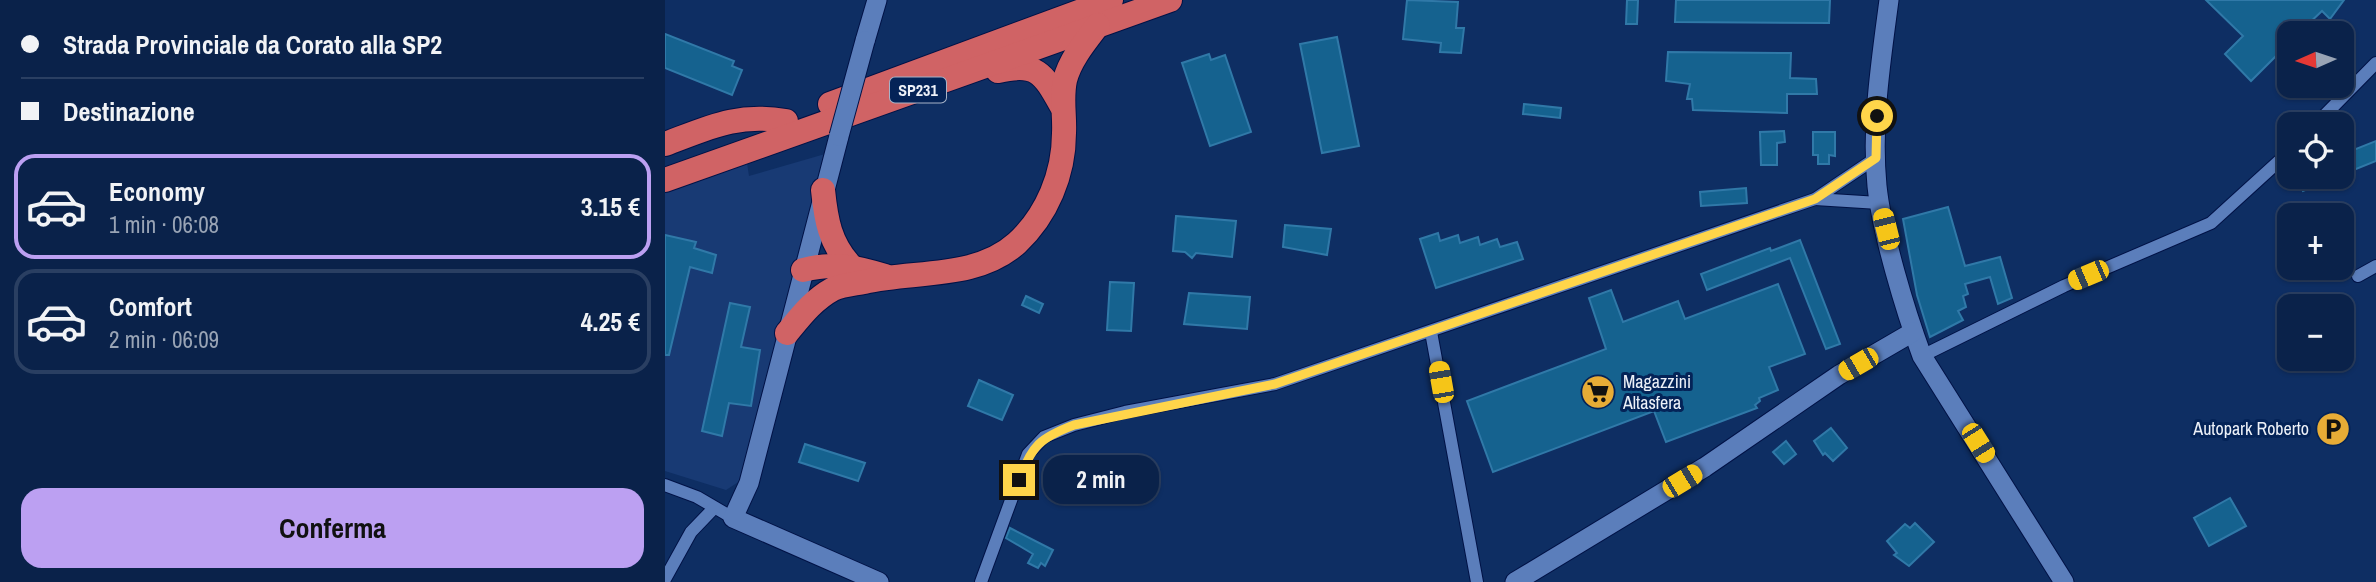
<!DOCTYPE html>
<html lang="it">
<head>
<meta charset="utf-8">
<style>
  body { margin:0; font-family:"Archivo Narrow",sans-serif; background:#132a51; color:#f1f3f6; height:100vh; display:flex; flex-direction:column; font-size:26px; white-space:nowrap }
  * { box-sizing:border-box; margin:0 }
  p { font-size:23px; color:#99a4b5 }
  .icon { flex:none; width:38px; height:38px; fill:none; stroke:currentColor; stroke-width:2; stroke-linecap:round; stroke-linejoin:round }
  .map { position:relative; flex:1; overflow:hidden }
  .details { display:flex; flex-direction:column; background:#0a224a; width:665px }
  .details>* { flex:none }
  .hud { display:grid; align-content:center; height:154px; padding:0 21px; background:#0a224a }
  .needle { width:46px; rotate:267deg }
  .buttons { position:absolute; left:1612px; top:21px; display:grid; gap:14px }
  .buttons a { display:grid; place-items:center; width:77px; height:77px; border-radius:14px; background:#0a224a; box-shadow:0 2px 5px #0004,0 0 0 2px #2a3f62; font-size:35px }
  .end { position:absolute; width:32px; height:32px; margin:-16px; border:9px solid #ffd54a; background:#111; box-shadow:0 0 0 4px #111 }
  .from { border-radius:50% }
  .bubble { position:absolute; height:49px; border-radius:21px; background:#0a224a; box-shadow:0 2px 5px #0004,0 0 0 2px #2a3f62; font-size:23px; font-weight:800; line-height:49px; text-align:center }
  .car { position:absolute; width:21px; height:42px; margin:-21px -10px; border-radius:9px; box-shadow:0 0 5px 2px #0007; background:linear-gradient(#f5c518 24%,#345 0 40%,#f5c518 0 76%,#345 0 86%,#f5c518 0) }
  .hud b { display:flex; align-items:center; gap:24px; height:66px; font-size:26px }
  .hud b+b { border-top:2px solid #2a3f62 }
  .hud i { width:18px; height:18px; background:#f1f3f6 }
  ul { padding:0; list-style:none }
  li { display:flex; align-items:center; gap:21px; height:105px; margin:0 14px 10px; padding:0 7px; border:4px solid #2a3f62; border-radius:21px }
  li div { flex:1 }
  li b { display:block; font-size:26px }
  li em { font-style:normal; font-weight:800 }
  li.on { border-color:#bca0f2 }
  li>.icon { width:63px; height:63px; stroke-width:1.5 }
  .button { display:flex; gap:14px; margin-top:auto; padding:14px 21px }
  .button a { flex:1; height:80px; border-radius:21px; background:#bca0f2; color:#111; font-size:28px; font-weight:800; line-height:80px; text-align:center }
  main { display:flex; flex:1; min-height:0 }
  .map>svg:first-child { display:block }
</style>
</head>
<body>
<main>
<section class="details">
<div class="hud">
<b><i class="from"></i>Strada Provinciale da Corato alla SP2</b>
<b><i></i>Destinazione</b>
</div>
<ul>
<li class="on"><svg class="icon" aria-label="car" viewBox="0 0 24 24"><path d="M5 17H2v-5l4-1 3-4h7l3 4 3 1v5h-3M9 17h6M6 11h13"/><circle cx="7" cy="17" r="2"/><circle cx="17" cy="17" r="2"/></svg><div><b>Economy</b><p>1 min · 06:08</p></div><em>3.15 €</em></li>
<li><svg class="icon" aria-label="car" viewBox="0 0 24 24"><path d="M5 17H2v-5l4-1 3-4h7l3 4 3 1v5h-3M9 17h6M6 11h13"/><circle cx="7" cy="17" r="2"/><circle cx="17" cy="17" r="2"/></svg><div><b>Comfort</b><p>2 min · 06:09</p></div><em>4.25 €</em></li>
</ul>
<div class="button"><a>Conferma</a></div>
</section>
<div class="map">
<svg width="1711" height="582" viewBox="0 0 1711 582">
  <rect width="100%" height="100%" fill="#0e2e63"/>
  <!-- built -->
  <polygon fill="#183a74" points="160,154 75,481 61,490 0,471 0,193 82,163 84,176"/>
  <!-- building -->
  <g fill="#15628f" stroke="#3079a8" stroke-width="2">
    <polygon points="742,0 793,2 791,28 799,28 796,53 775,52 776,43 738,39"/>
    <polygon points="962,0 973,0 972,24 961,24"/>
    <polygon points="1011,0 1165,0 1164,23 1010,22"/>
    <polygon points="1541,0 1679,0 1665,19 1657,11 1640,27 1646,33 1624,33 1624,43 1586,81 1560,54 1578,36"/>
    <polygon points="0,34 69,61 67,66 77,70 67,95 0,68"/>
    <polygon points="672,37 694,146 657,153 635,44"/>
    <polygon points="1003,52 1126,53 1125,78 1151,79 1152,94 1122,94 1122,113 1028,110 1027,99 1022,99 1025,84 1001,81"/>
    <polygon points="544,54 546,60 560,55 586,132 545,146 517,63"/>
    <polygon points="859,104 896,108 895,118 858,114"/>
    <polygon points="1119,131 1120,142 1112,143 1112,165 1096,165 1095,132"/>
    <polygon points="1148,132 1170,132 1170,156 1164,155 1164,164 1153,164 1153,155 1148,155"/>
    <polygon points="1711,141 1711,161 1676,175 1676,155"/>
    <polygon points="1632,177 1672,177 1638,191"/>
    <polygon points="1081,188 1082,203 1036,206 1035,192"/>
    <polygon points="1283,207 1300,266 1335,257 1347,298 1333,304 1325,277 1300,284 1303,294 1298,296 1301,307 1293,311 1298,320 1265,337 1252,295 1238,219"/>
    <polygon points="511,216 571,221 567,257 531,253 527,258 520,252 508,251"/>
    <polygon points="620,225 666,229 662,255 618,247"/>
    <polygon points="773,233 775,241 793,235 795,243 813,237 815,245 832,239 835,247 852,242 858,259 771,288 755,239"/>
    <polygon points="0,235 31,242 29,248 51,255 47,273 25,267 4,355 0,355"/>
    <polygon points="1135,240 1175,344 1161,349 1125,258 1042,290 1036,274 1105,248 1106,251"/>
    <polygon points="445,282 469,283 466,331 442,330"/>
    <polygon points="1113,284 1140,354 1104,367 1113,390 1094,398 1095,401 1090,405 1092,408 1001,442 989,411 828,472 802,401 941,349 924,298 946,290 958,322 1013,301 1020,319"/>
    <polygon points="524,293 585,297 582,329 519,324"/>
    <polygon points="361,296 378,304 374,313 357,305"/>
    <polygon points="65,303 85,307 76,347 95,350 86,406 64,403 57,436 37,431"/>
    <polygon points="314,380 348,395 337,420 303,406"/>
    <polygon points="1166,428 1182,448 1168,461 1160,453 1158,455 1149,441"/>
    <polygon points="1121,441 1131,454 1119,464 1108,452"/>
    <polygon points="140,444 200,463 193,481 134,462"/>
    <polygon points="1565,498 1581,526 1544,546 1529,518"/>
    <polygon points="1250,523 1269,542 1244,566 1229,555 1232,553 1222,541 1240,524 1245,528"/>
    <polygon points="345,528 388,550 380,566 376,563 373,568 363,563 368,554 341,538"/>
  </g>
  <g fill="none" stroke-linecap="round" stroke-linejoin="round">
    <!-- street casing -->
    <g stroke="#001246" stroke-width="14">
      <g id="street">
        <polyline points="1651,124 1711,63"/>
        <polyline points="1150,199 1214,203"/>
        <polyline points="1693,276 1711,266"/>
        <polyline points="766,332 812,582"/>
        <polyline points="1257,356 1399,286 1546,223 1624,152"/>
        <polyline points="0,485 32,497 68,518"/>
        <polyline points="0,579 26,532 49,508"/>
        <polyline points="316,582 363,454 379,437 409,425 460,412 610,384 1150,199 1211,158"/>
      </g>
    </g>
    <!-- secondary casing -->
    <g stroke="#001246" stroke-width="21">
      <g id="secondary">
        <path d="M 1224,0 C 1216,61 1206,124 1212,186 C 1217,234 1240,310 1257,356 L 1399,582"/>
        <polyline points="200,41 212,0"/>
        <polyline points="174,136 84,483 68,518 214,582"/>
        <polyline points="850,582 1040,467 1174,375 1248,332"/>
      </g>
    </g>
    <!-- highway casing -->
    <g stroke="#001246" stroke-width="26">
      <g id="highway">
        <path d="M 333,71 C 372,62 378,73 396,105"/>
        <polyline points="165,104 446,0"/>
        <path d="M 0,144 C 45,127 72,113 121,121"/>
        <polyline points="0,180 505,0"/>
        <path d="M 158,190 C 161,220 165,243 185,265"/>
        <path d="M 138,270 C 169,262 191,267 220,276"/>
        <path d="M 122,333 C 136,316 148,300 168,289 C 177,285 189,284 199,282 C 249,270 311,280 352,243 C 382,215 399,174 399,133 C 400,115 396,99 400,80 C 405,60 420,42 433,25"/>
      </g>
    </g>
    <!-- street -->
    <use href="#street" stroke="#5b7ebb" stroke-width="12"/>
    <!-- secondary -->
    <use href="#secondary" stroke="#5b7ebb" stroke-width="19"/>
    <!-- highway -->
    <use href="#highway" stroke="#d06365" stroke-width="24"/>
    <!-- secondary-bridge casing -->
    <g stroke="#001246" stroke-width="21" stroke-linecap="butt">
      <polyline id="secondary-bridge" points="174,136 200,41"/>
    </g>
    <!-- secondary-bridge -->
    <use href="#secondary-bridge" stroke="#5b7ebb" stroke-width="19"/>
  </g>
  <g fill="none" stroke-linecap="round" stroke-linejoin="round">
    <!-- route -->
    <path stroke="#ffd54a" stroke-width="9" d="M 354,480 C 367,445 375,438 409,425 L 610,384 L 1150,199 L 1211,158 L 1212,116"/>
  </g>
  <!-- icons -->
  <defs>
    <g id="supermarket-disc" transform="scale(1.75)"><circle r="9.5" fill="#e7ac36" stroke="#042357"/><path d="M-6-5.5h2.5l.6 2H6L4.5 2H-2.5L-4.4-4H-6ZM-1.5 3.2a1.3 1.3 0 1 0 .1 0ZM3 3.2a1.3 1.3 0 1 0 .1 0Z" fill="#111"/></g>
    <g id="parking-disc" transform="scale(1.75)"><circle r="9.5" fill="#e7ac36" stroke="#042357"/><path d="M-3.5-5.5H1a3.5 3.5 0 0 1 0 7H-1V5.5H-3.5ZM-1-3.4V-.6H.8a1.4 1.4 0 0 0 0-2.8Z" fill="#111"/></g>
  </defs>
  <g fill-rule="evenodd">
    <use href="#supermarket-disc" x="933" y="392"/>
    <use href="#parking-disc" x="1668" y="429"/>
  </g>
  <g text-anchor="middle" stroke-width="6" stroke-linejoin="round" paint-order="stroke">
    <!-- shield labels -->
    <rect fill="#042357" stroke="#a7b3c8" stroke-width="2" x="225" y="77.5" width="56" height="25" rx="5"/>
    <g font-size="16" font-weight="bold" fill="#edf1f8">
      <text x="253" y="96">SP231</text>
    </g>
    <!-- poi labels -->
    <g font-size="18" fill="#edf1f8" stroke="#042357" text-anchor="start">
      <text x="958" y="388">Magazzini<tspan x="958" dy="21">Altasfera</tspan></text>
      <text x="1644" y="435" text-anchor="end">Autopark Roberto</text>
    </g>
  </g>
</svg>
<div class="buttons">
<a><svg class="needle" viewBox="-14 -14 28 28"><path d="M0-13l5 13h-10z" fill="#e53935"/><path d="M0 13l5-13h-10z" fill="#99a4b5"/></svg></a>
<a><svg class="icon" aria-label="locate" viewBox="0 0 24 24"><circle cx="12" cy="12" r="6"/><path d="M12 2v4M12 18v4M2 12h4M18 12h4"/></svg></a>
<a>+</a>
<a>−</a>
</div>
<i class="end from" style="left:1212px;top:116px"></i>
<i class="end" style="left:354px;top:480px"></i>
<div class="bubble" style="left:378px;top:455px;width:116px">2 min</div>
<i class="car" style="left:1221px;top:229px;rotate:346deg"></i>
<i class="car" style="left:1423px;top:275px;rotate:247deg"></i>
<i class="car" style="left:1193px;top:364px;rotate:240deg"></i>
<i class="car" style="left:776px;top:382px;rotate:350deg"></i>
<i class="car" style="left:1313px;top:443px;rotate:148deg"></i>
<i class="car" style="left:1017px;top:481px;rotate:59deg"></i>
</div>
</main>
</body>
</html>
